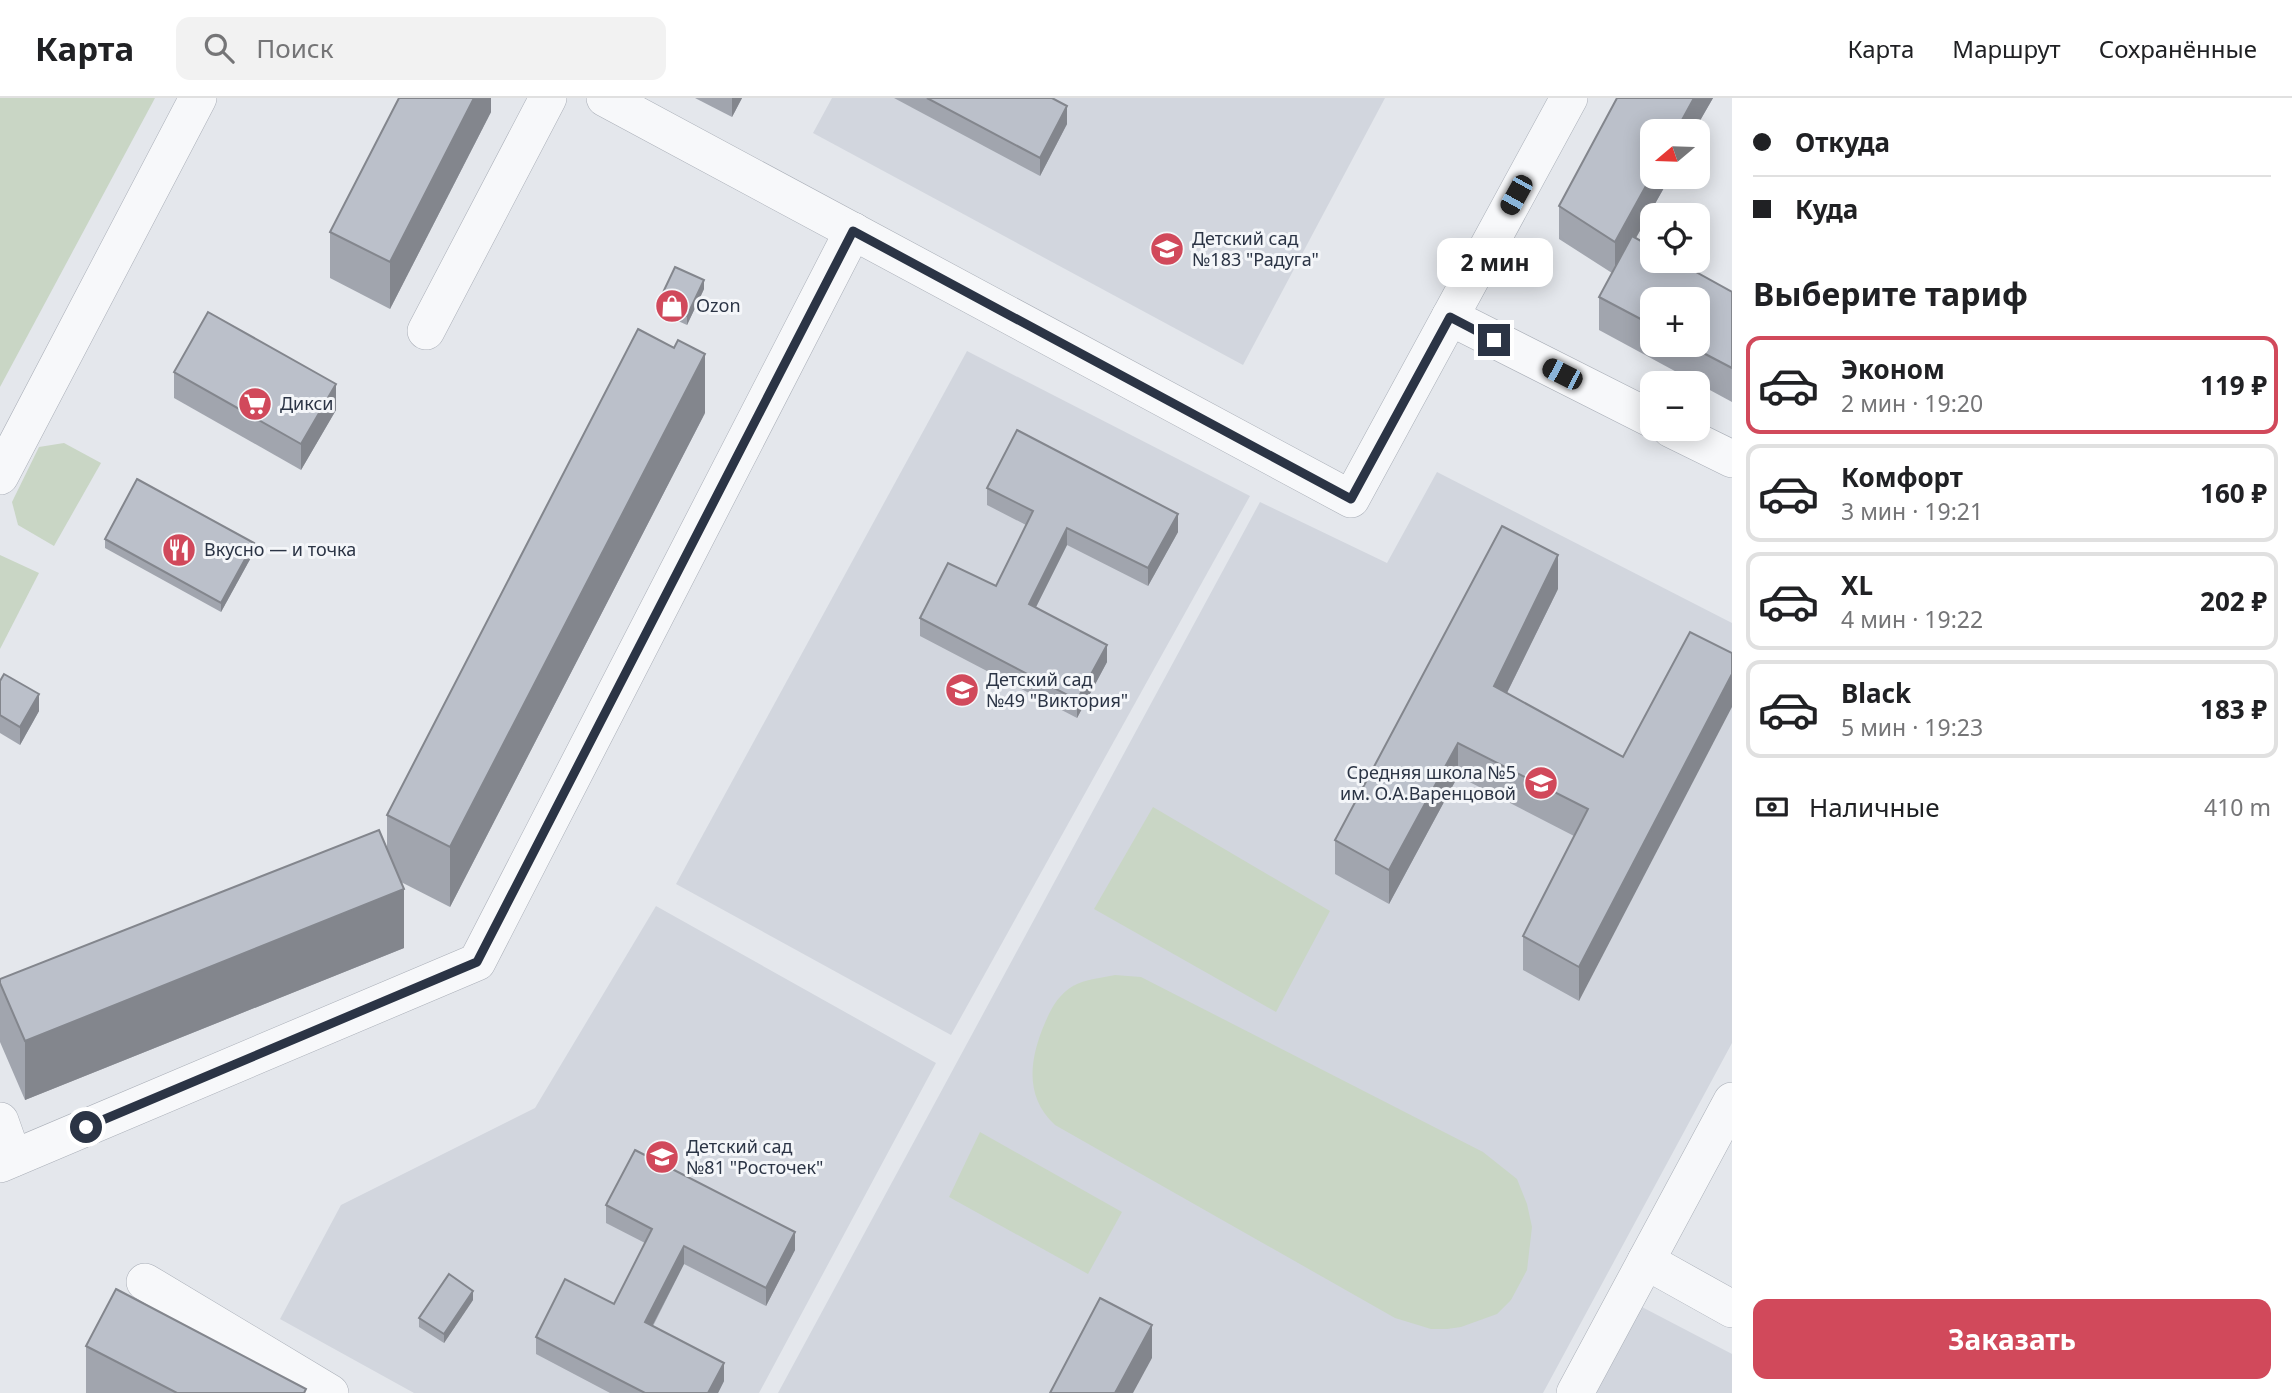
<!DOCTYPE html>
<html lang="ru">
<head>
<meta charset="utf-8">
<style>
  body { margin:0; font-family:"Noto Sans",sans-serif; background:#f2f2f2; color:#202124; height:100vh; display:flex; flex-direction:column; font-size:26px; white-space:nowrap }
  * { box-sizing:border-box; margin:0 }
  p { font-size:23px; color:#757577 }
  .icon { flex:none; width:38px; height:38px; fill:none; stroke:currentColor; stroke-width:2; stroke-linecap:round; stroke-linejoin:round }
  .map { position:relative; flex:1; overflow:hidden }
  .sheet { display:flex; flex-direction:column; background:#fff; width:560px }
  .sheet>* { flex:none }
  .top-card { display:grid; align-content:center; height:154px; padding:0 21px; background:#fff }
  .needle { width:46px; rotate:251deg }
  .fabs { position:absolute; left:1640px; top:21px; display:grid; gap:14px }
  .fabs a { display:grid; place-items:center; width:70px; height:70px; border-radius:14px; background:#fff; box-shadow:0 4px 18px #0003; font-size:35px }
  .end { position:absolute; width:32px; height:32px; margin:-16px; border:9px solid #2b3445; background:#fff; box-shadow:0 0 0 4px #fff }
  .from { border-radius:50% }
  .bubble { position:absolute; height:49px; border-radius:14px; background:#fff; box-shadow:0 4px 18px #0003; font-size:23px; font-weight:700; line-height:49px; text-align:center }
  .car { position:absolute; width:21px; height:42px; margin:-21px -10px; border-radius:9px; box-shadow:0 0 5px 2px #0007; background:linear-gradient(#222 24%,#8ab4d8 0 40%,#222 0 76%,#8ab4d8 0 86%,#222 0) }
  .top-card b { display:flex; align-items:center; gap:24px; height:66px; font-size:26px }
  .top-card b+b { border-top:2px solid #e0e0e0 }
  .top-card i { width:18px; height:18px; background:#202124 }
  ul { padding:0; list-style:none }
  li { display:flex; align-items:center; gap:21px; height:98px; margin:0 14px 10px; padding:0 7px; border:4px solid #e0e0e0; border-radius:14px }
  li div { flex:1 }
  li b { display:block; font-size:26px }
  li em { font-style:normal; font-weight:700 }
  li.current { border-color:#d1495b }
  li>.icon { width:63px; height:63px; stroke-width:1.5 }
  h2 { padding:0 21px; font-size:32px; line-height:84px }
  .pay { display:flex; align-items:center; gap:18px; height:77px; padding:0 21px; font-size:26px }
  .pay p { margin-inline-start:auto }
  .action { display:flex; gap:14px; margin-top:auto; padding:14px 21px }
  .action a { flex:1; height:80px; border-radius:14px; background:#d1495b; color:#fff; font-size:28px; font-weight:700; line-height:80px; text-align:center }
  header { display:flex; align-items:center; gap:42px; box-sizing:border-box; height:98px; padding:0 35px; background:#fff; border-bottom:2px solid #e0e0e0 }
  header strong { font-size:33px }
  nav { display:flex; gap:38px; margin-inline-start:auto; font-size:24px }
  .search { width:490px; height:63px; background:#f2f2f2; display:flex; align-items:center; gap:18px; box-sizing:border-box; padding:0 24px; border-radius:14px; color:#757577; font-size:26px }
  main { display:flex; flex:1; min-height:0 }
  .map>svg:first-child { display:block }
</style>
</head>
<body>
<header>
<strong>Карта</strong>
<div class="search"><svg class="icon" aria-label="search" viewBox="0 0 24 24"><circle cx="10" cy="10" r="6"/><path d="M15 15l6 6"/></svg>Поиск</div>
<nav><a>Карта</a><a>Маршрут</a><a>Сохранённые</a></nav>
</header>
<main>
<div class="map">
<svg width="1732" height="1295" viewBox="0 0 1732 1295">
  <rect width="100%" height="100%" fill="#e4e7ec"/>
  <!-- built -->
  <g fill="#d2d6de">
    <polygon points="832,0 1385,0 1243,267 813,35"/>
    <polygon points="967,253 1250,398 951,937 676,786"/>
    <polygon points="1437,374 1732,525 1732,945 1543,1295 778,1295 1260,404 1387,465"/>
    <polygon points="656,808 936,965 759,1295 414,1295 280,1221 341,1107 535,1010"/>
    <polygon points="1640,1208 1732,1256 1732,1295 1595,1295"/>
  </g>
  <!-- green -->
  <g fill="#c9d6c5">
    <polygon points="0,0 155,0 0,289"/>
    <polygon points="64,345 101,365 54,448 18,427 12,404 39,349"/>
    <polygon points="0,457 39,475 0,551"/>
    <polygon points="1153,709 1330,813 1276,914 1094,811"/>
    <path d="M 1115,877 L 1141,879 L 1483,1054 L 1517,1081 L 1527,1106 L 1532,1129 L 1527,1172 L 1511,1202 L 1497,1216 L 1461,1229 L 1447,1231 L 1431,1231 L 1395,1220 L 1055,1027 C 1026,1000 1029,966 1042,932 C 1049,915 1056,898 1073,888 C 1085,881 1102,880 1115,877 Z"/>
    <polygon points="980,1034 1122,1114 1088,1176 949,1099"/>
  </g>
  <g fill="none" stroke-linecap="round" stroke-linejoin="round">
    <!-- minor casing -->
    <g stroke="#a9aeb7" stroke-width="38">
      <g id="minor">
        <polyline points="605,0 1351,401 1569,0"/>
        <polyline points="1450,219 1652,321"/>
        <polyline points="426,233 548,0"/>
        <polyline points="1671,331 1732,361"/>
        <polyline points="0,378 198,0"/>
        <polyline points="0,1023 13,1060"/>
        <polyline points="0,1066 477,864 853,133"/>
        <polyline points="1646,1163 1732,1211"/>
        <polyline points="145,1184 330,1295"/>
        <polyline points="1575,1295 1732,1003"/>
      </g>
    </g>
    <!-- minor -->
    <use href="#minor" stroke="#f7f8fa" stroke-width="37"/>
  </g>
  <!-- wall -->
  <g fill="#a1a5ae" fill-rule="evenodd">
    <polygon points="491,0 491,14 390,211 330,180 330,134"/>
    <polygon points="695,0 742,0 732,19"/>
    <polygon points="894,0 1052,0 1067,26 1040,78"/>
    <path d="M 1617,0 L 1713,0 L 1694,33 L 1652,33 L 1652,79 L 1670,79 L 1636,140 L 1732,194 L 1732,304 L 1599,232 L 1599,199 L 1612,175 L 1559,141 L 1559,108 ZM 1652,201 L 1698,247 L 1652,247 Z"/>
    <polygon points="704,191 687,227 658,214 658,205"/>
    <polygon points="174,274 336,312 301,372 174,300"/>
    <polygon points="705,315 450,809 401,784 404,850 25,1002 0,944 0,881 387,750 387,717"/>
    <polygon points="987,390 1178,434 1148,488 1067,447 1036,509 1107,564 1077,620 920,538 920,520 996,488 1026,427 987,407"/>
    <polygon points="105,441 254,454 221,514 105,450"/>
    <polygon points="1558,491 1507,595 1623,659 1579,903 1523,872 1523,838 1574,738 1458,678 1389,806 1335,776 1335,742"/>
    <polygon points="0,583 39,613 20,647 0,635"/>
    <polygon points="606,1107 795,1152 766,1208 684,1166 653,1228 724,1283 718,1295 610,1295 536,1256 536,1239 614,1206 645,1145 606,1125"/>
    <polygon points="473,1202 444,1245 419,1229 419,1220"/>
    <polygon points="86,1248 306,1295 86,1295"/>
  </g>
  <!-- shaded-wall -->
  <g fill="#83868d">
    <polygon points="474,0 491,0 491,14 390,211 390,164"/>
    <polygon points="732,0 742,0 732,19"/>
    <polygon points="1694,0 1713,0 1694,33 1676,33"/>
    <polygon points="1067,8 1067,26 1040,78 1040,60"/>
    <polygon points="1652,77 1652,79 1670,79 1615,177 1615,144"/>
    <polygon points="704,182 704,191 687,227 687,218"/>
    <polygon points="705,256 705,315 450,809 450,749"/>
    <polygon points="336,286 336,312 301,372 301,346"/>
    <polygon points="1178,416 1178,434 1148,488 1148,470"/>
    <polygon points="1067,430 1067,447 1029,523 1029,506"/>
    <polygon points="254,445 254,454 221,514 221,505"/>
    <polygon points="1558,457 1558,491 1494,621 1494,588"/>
    <polygon points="1107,547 1107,564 1077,620 1077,602"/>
    <polygon points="1732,576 1732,609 1579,903 1579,869"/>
    <polygon points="39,596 39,613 20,647 20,629"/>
    <polygon points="1458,645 1458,678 1389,806 1389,772"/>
    <polygon points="404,791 404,850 25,1002 25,943"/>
    <polygon points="795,1134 795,1152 766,1208 766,1190"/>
    <polygon points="684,1148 684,1166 645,1242 645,1224"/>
    <polygon points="473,1193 473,1202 444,1245 444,1236"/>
    <polygon points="1152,1227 1152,1260 1133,1295 1115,1295"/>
    <polygon points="724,1265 724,1283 718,1295 708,1295"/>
  </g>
  <!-- building -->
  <g fill="#bbc0ca" stroke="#83868d" stroke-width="2">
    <polygon points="399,0 474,0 390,164 330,134"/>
    <polygon points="927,0 1052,0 1067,8 1040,60"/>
    <polygon points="1617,0 1694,0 1676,33 1652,33 1652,77 1615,144 1559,108"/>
    <polygon points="1632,138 1652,149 1652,163 1676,163 1732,194 1732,270 1688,247 1698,247 1698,201 1652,201 1652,227 1599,199"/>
    <polygon points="675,169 704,182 687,218 658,205"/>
    <polygon points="208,214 336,286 301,346 174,274"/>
    <polygon points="638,231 674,250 678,242 705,256 450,749 387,717"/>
    <polygon points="1017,332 1178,416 1148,470 1067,430 1029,506 1107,547 1077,602 920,520 948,465 996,488 1033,413 987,390"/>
    <polygon points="137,381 254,445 221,505 105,441"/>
    <polygon points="1502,428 1558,457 1494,588 1623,659 1690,534 1732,555 1732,576 1579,869 1523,838 1588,711 1458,645 1389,772 1335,742"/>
    <polygon points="4,576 39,596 20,629 0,617 0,583"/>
    <polygon points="379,732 404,791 25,943 0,885 0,881"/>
    <polygon points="635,1052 795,1134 766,1190 684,1148 645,1224 724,1265 708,1295 645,1295 536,1239 565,1181 614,1206 652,1131 606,1107"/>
    <polygon points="449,1176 473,1193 444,1236 419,1220"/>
    <polygon points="116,1191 306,1291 304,1295 177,1295 86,1248"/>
    <polygon points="1100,1200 1152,1227 1115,1295 1050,1295"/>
  </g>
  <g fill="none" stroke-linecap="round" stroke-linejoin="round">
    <!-- route -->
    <polyline stroke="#2b3445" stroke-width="9" points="86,1029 477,864 853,133 1351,401 1450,219 1494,242"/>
  </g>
  <!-- icons -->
  <defs>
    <g id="school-disc" transform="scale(1.75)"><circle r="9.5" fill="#d1495b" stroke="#f4f6f9"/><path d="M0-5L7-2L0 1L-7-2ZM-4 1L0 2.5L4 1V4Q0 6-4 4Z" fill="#fff"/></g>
    <g id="shop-disc" transform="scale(1.75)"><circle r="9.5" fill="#d1495b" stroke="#f4f6f9"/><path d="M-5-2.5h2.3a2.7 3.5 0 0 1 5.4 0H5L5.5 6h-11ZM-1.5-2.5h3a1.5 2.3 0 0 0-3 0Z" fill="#fff"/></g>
    <g id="supermarket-disc" transform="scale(1.75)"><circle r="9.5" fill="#d1495b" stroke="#f4f6f9"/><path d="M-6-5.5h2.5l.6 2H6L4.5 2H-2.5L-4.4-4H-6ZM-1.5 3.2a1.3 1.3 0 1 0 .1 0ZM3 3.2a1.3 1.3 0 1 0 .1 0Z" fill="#fff"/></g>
    <g id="restaurant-disc" transform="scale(1.75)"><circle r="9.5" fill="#d1495b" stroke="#f4f6f9"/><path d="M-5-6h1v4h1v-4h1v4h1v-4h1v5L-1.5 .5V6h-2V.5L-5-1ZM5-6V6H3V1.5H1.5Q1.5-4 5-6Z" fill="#fff"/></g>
  </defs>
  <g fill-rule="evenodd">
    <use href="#school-disc" x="1167" y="151"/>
    <use href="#shop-disc" x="672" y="208"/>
    <use href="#supermarket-disc" x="255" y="306"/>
    <use href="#restaurant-disc" x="179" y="452"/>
    <use href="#school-disc" x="962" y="592"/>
    <use href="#school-disc" x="1541" y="685"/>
    <use href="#school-disc" x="662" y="1059"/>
  </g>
  <g text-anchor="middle" stroke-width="6" stroke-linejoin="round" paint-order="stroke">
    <!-- poi labels -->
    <g font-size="18" fill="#2b3445" stroke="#f4f6f9" text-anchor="start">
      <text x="1192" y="147">Детский сад<tspan x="1192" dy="21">№183 "Радуга"</tspan></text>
      <text x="696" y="214">Ozon</text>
      <text x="280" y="312">Дикси</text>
      <text x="204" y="458">Вкусно — и точка</text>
      <text x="986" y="588">Детский сад<tspan x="986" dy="21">№49 "Виктория"</tspan></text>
      <text x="1516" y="681" text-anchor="end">Средняя школа №5<tspan x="1516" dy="21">им. О.А.Варенцовой</tspan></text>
      <text x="686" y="1055">Детский сад<tspan x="686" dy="21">№81 "Росточек"</tspan></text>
    </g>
  </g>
</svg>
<div class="fabs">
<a><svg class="needle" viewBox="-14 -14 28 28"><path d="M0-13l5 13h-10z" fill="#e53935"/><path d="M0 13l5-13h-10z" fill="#757577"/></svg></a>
<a><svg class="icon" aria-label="locate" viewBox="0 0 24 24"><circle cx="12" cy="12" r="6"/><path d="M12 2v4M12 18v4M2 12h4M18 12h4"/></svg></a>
<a>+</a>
<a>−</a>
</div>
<i class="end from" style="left:86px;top:1029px"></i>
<i class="end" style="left:1494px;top:242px"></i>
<div class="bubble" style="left:1437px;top:140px;width:116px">2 мин</div>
<i class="car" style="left:1516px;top:97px;rotate:209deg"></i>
<i class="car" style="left:1562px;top:276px;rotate:297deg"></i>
</div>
<section class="sheet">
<div class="top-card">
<b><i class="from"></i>Откуда</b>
<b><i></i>Куда</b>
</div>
<h2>Выберите тариф</h2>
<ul>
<li class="current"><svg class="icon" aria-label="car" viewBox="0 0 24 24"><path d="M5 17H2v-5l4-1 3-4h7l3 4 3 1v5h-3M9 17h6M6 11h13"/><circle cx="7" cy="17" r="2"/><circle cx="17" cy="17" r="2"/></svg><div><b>Эконом</b><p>2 мин · 19:20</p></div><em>119 ₽</em></li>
<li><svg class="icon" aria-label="car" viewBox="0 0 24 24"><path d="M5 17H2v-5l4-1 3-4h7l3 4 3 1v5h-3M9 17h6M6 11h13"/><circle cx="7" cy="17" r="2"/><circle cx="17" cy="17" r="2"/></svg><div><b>Комфорт</b><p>3 мин · 19:21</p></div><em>160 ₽</em></li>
<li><svg class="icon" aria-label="car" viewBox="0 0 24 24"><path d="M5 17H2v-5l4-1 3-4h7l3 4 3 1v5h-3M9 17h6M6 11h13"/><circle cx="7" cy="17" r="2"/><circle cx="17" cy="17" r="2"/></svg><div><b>XL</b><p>4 мин · 19:22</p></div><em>202 ₽</em></li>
<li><svg class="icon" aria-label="car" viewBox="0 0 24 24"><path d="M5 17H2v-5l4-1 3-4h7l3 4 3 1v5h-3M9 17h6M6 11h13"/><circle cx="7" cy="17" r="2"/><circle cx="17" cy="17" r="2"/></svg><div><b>Black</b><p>5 мин · 19:23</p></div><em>183 ₽</em></li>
</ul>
<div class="pay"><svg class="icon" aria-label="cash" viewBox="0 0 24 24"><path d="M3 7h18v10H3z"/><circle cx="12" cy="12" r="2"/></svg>Наличные<p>410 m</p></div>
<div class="action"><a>Заказать</a></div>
</section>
</main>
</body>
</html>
